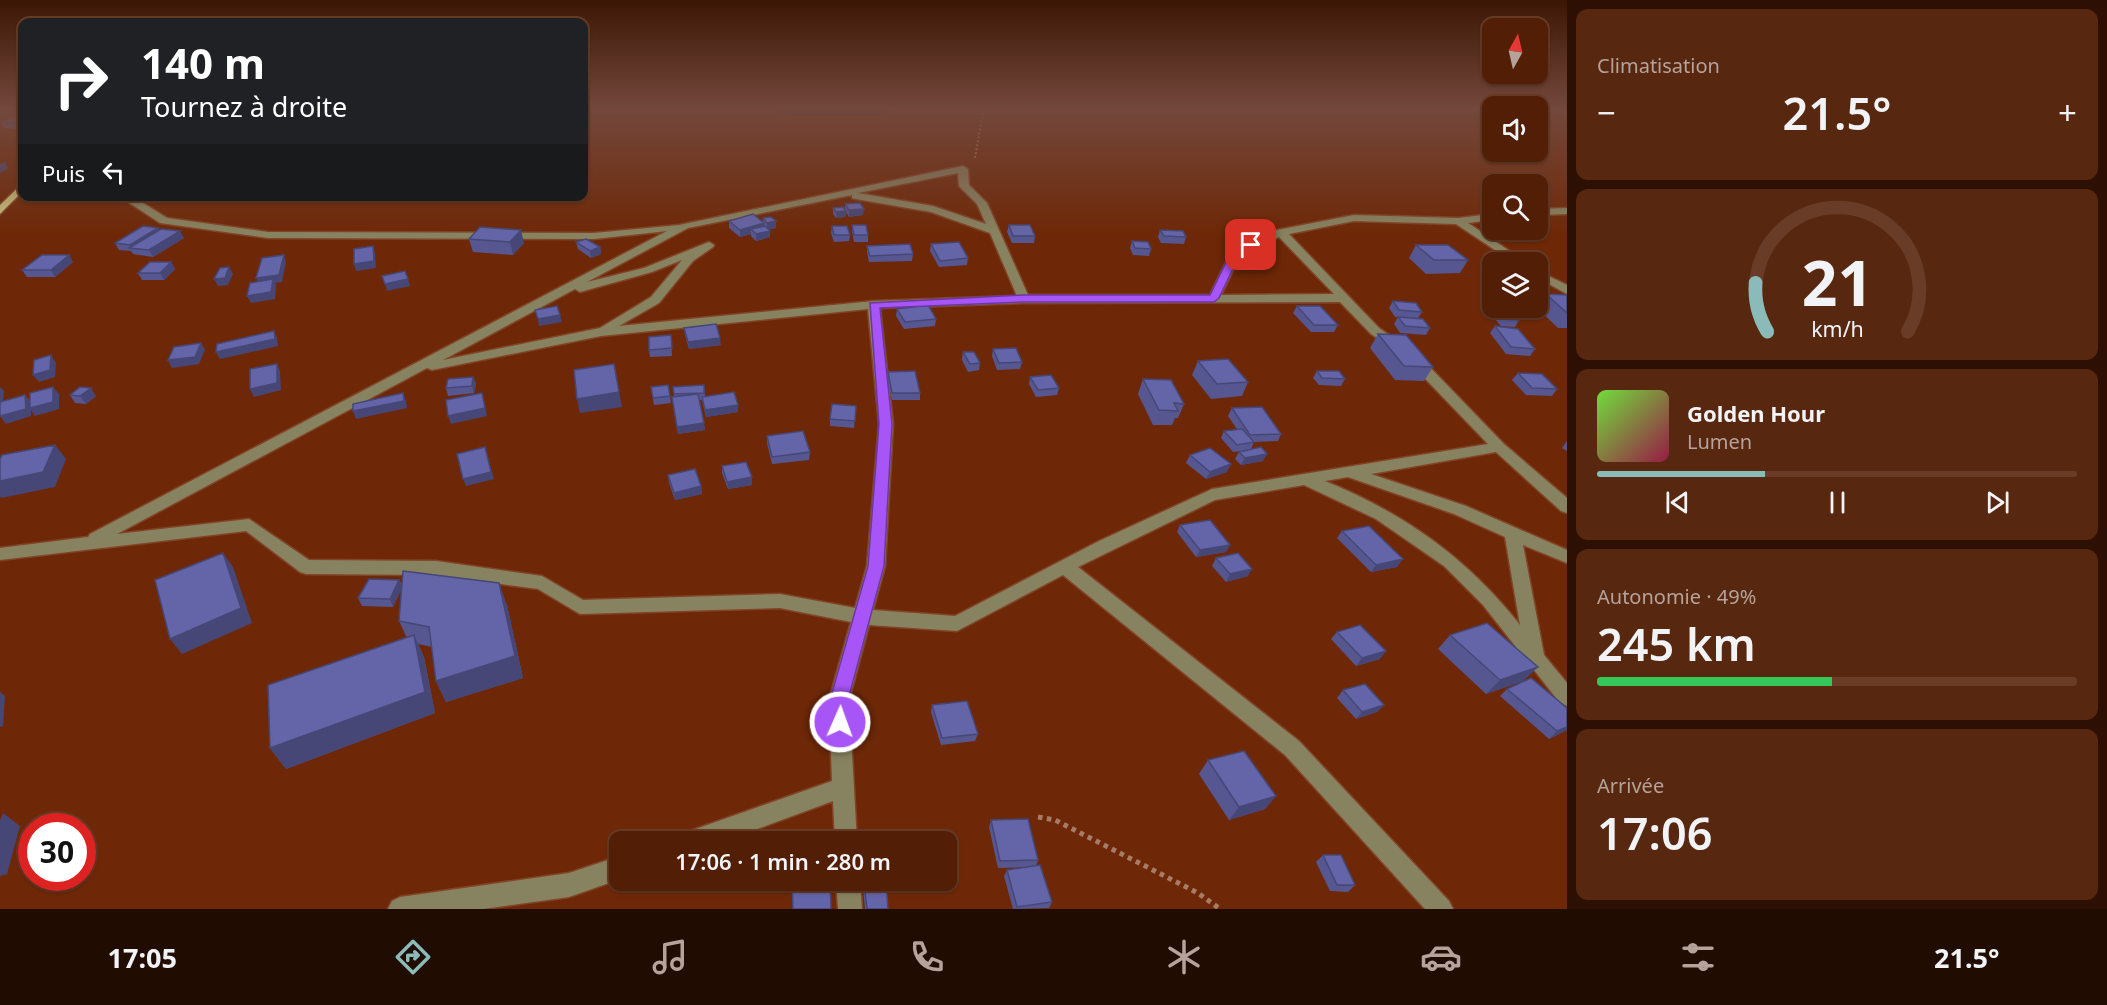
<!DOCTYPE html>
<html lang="fr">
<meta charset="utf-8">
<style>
body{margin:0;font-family:"Noto Sans",sans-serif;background:#58270f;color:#f1f3f6;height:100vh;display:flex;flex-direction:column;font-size:22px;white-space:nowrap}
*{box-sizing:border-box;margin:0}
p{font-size:20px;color:#b5a29a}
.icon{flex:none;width:33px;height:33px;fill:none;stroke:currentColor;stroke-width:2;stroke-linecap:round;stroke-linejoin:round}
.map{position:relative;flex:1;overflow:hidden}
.details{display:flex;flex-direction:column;gap:9px;padding:9px;background:#2d1003;width:540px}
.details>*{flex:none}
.top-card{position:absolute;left:18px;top:18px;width:570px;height:183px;border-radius:12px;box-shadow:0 2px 4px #0004,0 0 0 2px #683c27;background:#202124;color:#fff;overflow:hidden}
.needle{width:39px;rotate:8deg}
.fabs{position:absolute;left:1482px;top:18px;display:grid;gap:12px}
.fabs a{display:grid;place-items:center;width:66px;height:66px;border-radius:12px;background:#521e05;box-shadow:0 2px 4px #0004,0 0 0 2px #683c27;font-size:30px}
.speed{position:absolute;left:18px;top:813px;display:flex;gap:12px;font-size:30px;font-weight:700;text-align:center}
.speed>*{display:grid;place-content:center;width:78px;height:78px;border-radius:50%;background:#521e05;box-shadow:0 2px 4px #0004,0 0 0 2px #683c27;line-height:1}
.speed .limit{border:9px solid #d22;background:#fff;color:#111}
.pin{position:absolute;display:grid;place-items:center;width:51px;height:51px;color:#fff;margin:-26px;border-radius:12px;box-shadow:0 3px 9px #0006}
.me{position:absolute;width:66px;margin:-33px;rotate:2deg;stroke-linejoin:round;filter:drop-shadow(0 0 4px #0008)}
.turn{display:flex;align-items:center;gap:21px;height:126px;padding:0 24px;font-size:27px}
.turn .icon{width:78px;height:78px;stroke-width:2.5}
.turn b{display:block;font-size:42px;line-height:51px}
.then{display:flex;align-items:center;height:57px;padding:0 24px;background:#0003;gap:12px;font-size:22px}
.big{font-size:45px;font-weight:600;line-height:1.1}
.details .tile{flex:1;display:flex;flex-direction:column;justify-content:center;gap:9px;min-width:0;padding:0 21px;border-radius:12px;background:#58270f}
.details .dial{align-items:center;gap:0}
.dial svg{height:156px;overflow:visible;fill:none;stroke:#683c27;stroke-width:7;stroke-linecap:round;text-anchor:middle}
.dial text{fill:#f1f3f6;stroke:none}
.song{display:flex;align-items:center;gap:18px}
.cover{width:72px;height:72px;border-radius:9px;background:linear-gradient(135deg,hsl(100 70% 55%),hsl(340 70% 35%))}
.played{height:6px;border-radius:3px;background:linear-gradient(90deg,#8bbbb9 35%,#683c27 35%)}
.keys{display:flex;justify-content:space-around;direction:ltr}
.heat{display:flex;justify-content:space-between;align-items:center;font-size:33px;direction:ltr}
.charge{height:9px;border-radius:4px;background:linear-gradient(90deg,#34c759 49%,#683c27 0)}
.trip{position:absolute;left:609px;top:831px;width:348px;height:60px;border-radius:12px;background:#521e05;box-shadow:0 2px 4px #0004,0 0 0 2px #683c27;font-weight:600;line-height:60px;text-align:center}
.dock{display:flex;height:96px;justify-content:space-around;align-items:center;background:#210c02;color:#b5a29a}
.dock .icon{width:42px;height:42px}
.dock .selected{color:#8bbbb9}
.dock b{font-size:27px;color:#f1f3f6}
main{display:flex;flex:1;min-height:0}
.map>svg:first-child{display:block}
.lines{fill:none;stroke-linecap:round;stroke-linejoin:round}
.river{fill:#072933;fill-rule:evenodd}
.minor-casing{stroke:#824427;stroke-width:3}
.major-casing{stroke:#824427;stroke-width:3}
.path-far1{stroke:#a87b67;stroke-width:2;stroke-dasharray:2 2;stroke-linecap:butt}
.path{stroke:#a87b67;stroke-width:5;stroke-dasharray:4.5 4.5;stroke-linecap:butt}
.minor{fill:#878361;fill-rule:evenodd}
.major{fill:#ccc37d;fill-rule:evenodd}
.wall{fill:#565790}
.shaded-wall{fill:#464776}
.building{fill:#6465a8;stroke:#464776;stroke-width:1.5}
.route{fill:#a855f7;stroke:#6d37a1;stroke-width:1.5}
</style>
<main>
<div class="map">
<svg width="1567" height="909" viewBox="0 0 1567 909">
<rect width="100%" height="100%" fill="#6e2807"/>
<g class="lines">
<!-- river -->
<path class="river" d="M772 107H894L890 113 880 115H786L776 113Z"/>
<defs>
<path id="minor" d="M963 166 968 169 969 185 987 203 1028 295H1210L1232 250 1277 230 1354 215 1458 218 1492 214V220L1468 223 1526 262H1513L1456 224 1354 221 1289 234 1379 328 1399 342 1400 345 1394 349 1371 334 1340 302 1024 303 880 308 893 424 885 566 873 610 955 616 1099 541 1212 489 1488 444 1411 364 1409 361 1416 357 1421 358 1504 444 1567 498V513L1561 511 1496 452 1371 474 1466 506 1567 550V563L1523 545 1544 655 1567 683V706L1560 703 1483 605 1444 566 1376 519 1304 485 1215 500 1078 567 1299 741 1449 901 1453 909H1425L1285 755 1063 575 957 631 869 625 849 700 857 842H835L833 801 722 842H679L682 834 690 831 832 781 829 700 851 622 780 608 580 614 538 589 436 575 306 574 300 572 246 531 0 560V548L88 537 90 534 667 231 594 239 268 238 160 223 119 196H132L167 218 268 232 594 233 679 225ZM958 173 959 186 977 204 986 224 933 206 858 193ZM852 195V198L856 199 931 212 990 233 1017 296 874 301 619 326 659 303 693 261 713 247 714 245 709 242 644 268 587 282 688 228ZM1279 237 1334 294 1221 295 1241 254ZM682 260 651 297 600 328 443 360 575 289 580 292 652 272ZM868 309 879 424 867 566 855 608 780 594 583 600 542 576 436 561 309 560 249 519 117 534 427 368 432 370 601 336ZM1348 477 1454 514 1505 537 1520 625C1466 557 1405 514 1325 481Z
M1567 208V214L1538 215V209Z
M1538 271 1567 285V294L1538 278Z
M620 856V879L569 897 483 909H388L392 901 400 897 569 873Z
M836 880H860L862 909H838Z"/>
<path id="major" d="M22 184V192L0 214V205Z"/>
</defs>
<!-- minor casing -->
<use href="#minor" class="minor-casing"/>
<!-- major casing -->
<use href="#major" class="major-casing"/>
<!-- path-far1 -->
<path class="path-far1" d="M975 158 984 107"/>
<!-- path -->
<path class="path" d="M1038 817 1055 820 1198 893 1220 909"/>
<!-- minor -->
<use href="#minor" class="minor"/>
<!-- major -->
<use href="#major" class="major"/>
</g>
<!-- wall -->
<path class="wall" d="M22 118V127L19 129 4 128 1 122Z
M845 204 863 215 849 217 846 212 845 217 836 218 833 214V208L845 210Z
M763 218 776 221V228L769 229 770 231V237L756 241 751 236V234L740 237 729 228V221L763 222Z
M852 225 868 235V242H854L852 231Z
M1009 225 1035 236 1034 243H1012L1007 232Z
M832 226 850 235 849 241 834 242 831 233Z
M158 228 159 230 184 238 153 257 133 254 131 251 119 250 115 243Z
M1160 230 1186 237 1184 244 1161 243 1158 237Z
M469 239 524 243 513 255 473 252Z
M1132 241 1151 249 1149 256 1133 255 1130 248Z
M576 242 600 247 601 254 591 258 578 249Z
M931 244 968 258 967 265 939 267 930 251Z
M1416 245 1468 260 1460 273 1426 274 1409 258Z
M867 246 913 254 912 261 869 262 867 252Z
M73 262 55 277H27L22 270Z
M171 262 175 269 164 280H142L138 273Z
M1546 294 1567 295V328H1558L1537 308Z
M1393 301 1422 312 1418 318 1430 328 1426 335 1400 333 1394 324 1398 317H1395L1389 308Z
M1297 306 1338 325 1334 332H1311L1293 313Z
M897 309 936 319 935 326 904 329 896 316Z
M1498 311 1519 320 1515 327 1501 326 1494 318Z
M1495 326 1535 349 1530 356 1506 354 1490 333Z
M684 328 721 345 689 349 685 335Z
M1378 334 1433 367 1424 381 1395 380 1370 348Z
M671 335 672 356 650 357 649 350Z
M993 349 1022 362 1020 369 997 370 992 356Z
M963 352 980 363 979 370 968 372 962 360Z
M1198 361 1248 382 1242 396 1211 399 1192 375Z
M1317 371 1345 379 1341 386 1319 385 1313 378Z
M888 372 920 393V400H892L887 379Z
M1518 373 1557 389 1552 396 1526 395 1512 380Z
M473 377 476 384 474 393 448 396 446 388Z
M1030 377 1059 388 1057 395 1036 397 1029 384Z
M1143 379 1184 404 1178 418H1175L1172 425H1153L1138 394Z
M668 385 671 403 654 405 651 387Z
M704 385 705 396 738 405V412L706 417 702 400H699L705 430 678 434 673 405 674 397 673 387Z
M70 395 96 396 86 404 75 403Z
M856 406 854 428 830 426V419Z
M1232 408 1281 434 1278 441 1254 442 1251 449 1263 461 1241 465 1235 459 1239 452 1241 451 1233 452 1221 438 1224 431 1237 429 1228 416Z
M767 436 810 452 809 460 772 464 767 443Z
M1567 441V451L1562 448Z
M1190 455 1227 472 1206 479 1186 463Z
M722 466 752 477V485L728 489 722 473Z
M668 475 701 486 702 494 675 500 669 483Z
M1180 525 1226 552 1196 557 1177 532Z
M1342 531 1397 567 1371 572 1337 538Z
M1216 558 1248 576 1226 582 1212 566Z
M399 580 402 585 507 605 523 678 446 702 436 681 432 647 418 644 424 657 435 713 286 769 270 748 407 638 399 621 401 590 393 607 362 606 358 598Z
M1337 632 1380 659 1356 666 1331 639Z
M1450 635 1538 667 1523 681 1486 694 1438 649Z
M1507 689 1567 708V730L1549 739 1500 696Z
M1343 690 1384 705 1377 712 1356 719 1337 698Z
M932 705 978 734 975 741 941 745 931 712Z
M1208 760 1276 796 1265 809 1229 820 1199 774Z
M991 820 1038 860 1036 866 1052 902 1049 908 1013 909 1004 876 1007 870 1030 867 998 868 989 827Z
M1323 855 1355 885 1348 892 1330 891 1316 862Z
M864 882 888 909H865L863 888Z"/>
<!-- shaded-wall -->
<path class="shaded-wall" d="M6 107H11L12 109 8 114 0 115V109Z
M22 120V127L19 129 15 123Z
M5 162 8 168 0 173V164Z
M864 209 863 215 849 217V210Z
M846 211 845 217 836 218V212Z
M776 221V228L767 230V223Z
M764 223 765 230 751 229V234L740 237V230Z
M158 228 161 235 132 248 130 245Z
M521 230 524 243 513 255 510 242Z
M180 231 184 238 153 257 149 250Z
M770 231V237L756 241V234Z
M373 246 375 253 376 268 356 271 354 264Z
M600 247 601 254 591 258 590 251Z
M69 255 73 262 55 277 51 270Z
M284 255 286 262 282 282 275 283 276 285 275 299 251 303 247 296 260 285 256 278Z
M171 262 175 269 164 280 160 273Z
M229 267 233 274 228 285 218 286 214 279Z
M408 279 410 286 387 291 385 284Z
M560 315 562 322 539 326 538 319Z
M274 331 277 338 278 346 220 359 216 352Z
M720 338 721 345 689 349 688 342Z
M201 343 205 350 199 364 172 368 168 360Z
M51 355 56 363 55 377 39 382 33 375Z
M277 364 280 371 281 390 254 397 250 389Z
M473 377 476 384 474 393 472 386Z
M0 387 4 391 3 401H0Z
M53 387 59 394V409L35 416 31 410V416L6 424 0 416 25 395 31 402Z
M91 388 96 396 86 404 80 396Z
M619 392 622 407 580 413 577 399Z
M403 393 406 401 407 408 356 419 353 411Z
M482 393 487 416 451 424 448 416Z
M738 405V412L706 417 705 410Z
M704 423 705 430 678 434 677 427Z
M55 445 66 459 55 487 1 498 0 496V481Z
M485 447 494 479 466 486 463 479Z
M1267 454 1263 461 1241 465 1245 458Z
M1231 464 1227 472 1206 479 1210 472Z
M752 477V485L728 489 727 482Z
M701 486 702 494 675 500 674 493Z
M1230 545 1226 552 1196 557 1200 550Z
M223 553 233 567 252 623 182 654 170 639Z
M1403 559 1397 567 1371 572 1376 565Z
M1252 569 1248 576 1226 582 1230 574Z
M399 580 402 587 393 607 390 599Z
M499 583 507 605 523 678 446 702 436 681Z
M414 635 424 657 435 713 286 769 270 748Z
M1386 651 1380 659 1356 666 1362 658Z
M1538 667 1523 681 1486 694 1500 680Z
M0 692 5 696 3 726 0 727Z
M1384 705 1377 712 1356 719 1362 712Z
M1567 727V730L1549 739 1557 731Z
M1276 796 1265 809 1229 820 1239 807Z
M3 813 20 826 7 874 0 876V821Z"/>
<!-- building -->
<path class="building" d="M11 117 22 118V120L15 123 1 122Z
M860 203 864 209 849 210 845 204Z
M843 207 846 211 836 212 833 208Z
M753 214 764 223 740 230 729 221Z
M771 217 776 221 767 223 763 218Z
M852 225H866L868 235H854Z
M1009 225H1030L1035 236H1013Z
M143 226 158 228 130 245 115 243Z
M765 226 770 231 756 234 751 229Z
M832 226H847L850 235H834Z
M480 227 521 230 510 242 469 239Z
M161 229 180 231 149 250 129 248Z
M1160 230 1183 231 1186 237 1164 236Z
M586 239 600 247 590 251 576 242Z
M1132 241 1148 242 1151 249 1135 248Z
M959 242 968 258 940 261 931 244Z
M910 244 913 254 870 256 867 246Z
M1416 245H1448L1468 260H1434Z
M373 246 374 261 354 264V249Z
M42 255H69L51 270H22Z
M284 255 279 275 256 278 262 258Z
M150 262H171L160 273H138Z
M229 267 225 278 214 279 220 268Z
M405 271 408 279 385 284 382 276Z
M273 279 271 292 247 296 250 283Z
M1546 294 1567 295V313Z
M1393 301 1416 303 1422 312 1399 310Z
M928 305 936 319 905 322 897 309Z
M557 306 560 315 538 319 535 310Z
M1297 306H1320L1338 325H1314Z
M1498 311 1512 312 1519 320 1506 319Z
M1398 317 1423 319 1430 328 1405 326Z
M716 324 720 338 688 342 684 328Z
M1495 326 1518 329 1535 349 1511 347Z
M274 331 275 339 216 352 217 344Z
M1378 334 1406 335 1433 367 1404 366Z
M671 335 672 348 649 350V337Z
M201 343 195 357 168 360 174 347Z
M1016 348 1022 362 999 363 993 349Z
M963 352H974L980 363 970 364Z
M51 355 50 370 33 375 34 360Z
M1228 359 1248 382 1217 384 1198 361Z
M277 364V383L250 389V369Z
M614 364 619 392 577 399 574 370Z
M915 371 920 393H892L888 372Z
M1317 371H1339L1345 379 1322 378Z
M1518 373 1542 374 1557 389 1532 388Z
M1051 375 1059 388 1038 390 1030 377Z
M473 377 472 386 446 388 448 379Z
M1143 379 1171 380 1184 404 1174 403 1178 411 1159 410Z
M668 385 670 396 653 398 651 387Z
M704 385V393L674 394 673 387Z
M53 387V402L30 408V393Z
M80 387 91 388 80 396 70 395Z
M734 392 738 405 705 410 702 397Z
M403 393 404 401 353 411V404Z
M482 393 485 408 448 416 446 400Z
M698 394 704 423 677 427 672 397Z
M25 395 26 409 0 416V402Z
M832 404 856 406 855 421 830 419Z
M1262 407 1281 434 1250 435 1232 408Z
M1242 429 1254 442 1237 445 1224 431Z
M803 431 810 452 772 457 767 436Z
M55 445 43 472 0 481V459L2 455Z
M485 447 491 472 463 479 457 454Z
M1261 447 1267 454 1245 458 1239 452Z
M1210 448 1231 464 1210 472 1190 455Z
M746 462 752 477 727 482 722 466Z
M695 469 701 486 674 493 668 475Z
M1210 520 1230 545 1200 550 1180 525Z
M1369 526 1403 559 1376 565 1342 531Z
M223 553 241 608 170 639 155 580Z
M1238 553 1252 569 1230 574 1216 558Z
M403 571 499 583 515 656 436 681 429 627 399 621Z
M369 579 399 580 390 599 358 598Z
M1487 623 1538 667 1500 680 1450 635Z
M1360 625 1386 651 1362 658 1337 632Z
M414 635 425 692 270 748 268 685Z
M1531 678 1567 708V727L1557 731 1507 689Z
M1365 684 1384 705 1362 712 1343 690Z
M967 701 978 734 942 738 932 705Z
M1244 751 1276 796 1239 807 1208 760Z
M1028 819 1038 860 1000 861 991 820Z
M771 838H828V842H771Z
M1323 855H1341L1355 885H1337Z
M1040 865 1052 902 1017 907 1007 870Z
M792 880H830L831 909H793Z
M864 882H886L888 909H867Z"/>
<!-- sky -->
<linearGradient id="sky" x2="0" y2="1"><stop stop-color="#3c1604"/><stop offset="0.46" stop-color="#73483c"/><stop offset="1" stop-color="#73483c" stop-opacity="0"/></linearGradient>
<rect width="1567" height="235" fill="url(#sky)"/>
<!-- route -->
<path class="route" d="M1247 243 1256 245 1240 254 1219 298 1214 302H1024L880 308 892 424 884 566 848 700 850 722 847 728 840 730 834 728 830 700 868 566 879 424 870 303 1024 295H1210L1232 250Z"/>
</svg>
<div class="fabs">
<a><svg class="needle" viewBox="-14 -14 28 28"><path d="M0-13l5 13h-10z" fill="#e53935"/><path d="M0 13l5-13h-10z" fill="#b5a29a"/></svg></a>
<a><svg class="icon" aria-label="sound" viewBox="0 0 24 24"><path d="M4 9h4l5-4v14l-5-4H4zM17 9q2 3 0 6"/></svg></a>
<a><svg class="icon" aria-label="search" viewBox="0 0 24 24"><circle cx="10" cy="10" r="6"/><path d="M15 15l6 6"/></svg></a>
<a><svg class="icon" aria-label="layers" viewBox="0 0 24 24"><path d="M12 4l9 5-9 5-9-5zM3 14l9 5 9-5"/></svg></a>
</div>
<div class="speed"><div class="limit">30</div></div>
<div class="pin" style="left:1251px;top:245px;background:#d93025"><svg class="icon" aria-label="arrive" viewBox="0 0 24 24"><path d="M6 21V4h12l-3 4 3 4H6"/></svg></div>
<svg class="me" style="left:840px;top:722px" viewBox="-20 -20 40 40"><circle r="17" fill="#a855f7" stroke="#fff" stroke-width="3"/><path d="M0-11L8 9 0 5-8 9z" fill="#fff"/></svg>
<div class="trip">17:06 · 1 min · 280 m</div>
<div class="top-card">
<div class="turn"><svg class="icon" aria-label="right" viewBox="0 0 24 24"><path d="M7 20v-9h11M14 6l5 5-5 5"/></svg><div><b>140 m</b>Tournez à droite</div></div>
<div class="then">Puis<svg class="icon" aria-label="left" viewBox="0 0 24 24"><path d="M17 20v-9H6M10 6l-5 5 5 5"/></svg></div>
</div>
</div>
<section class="details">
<div class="tile"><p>Climatisation</p>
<div class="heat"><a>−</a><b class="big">21.5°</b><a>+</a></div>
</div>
<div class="tile dial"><svg viewBox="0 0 100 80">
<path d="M14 69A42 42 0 1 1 86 69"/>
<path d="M14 69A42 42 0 0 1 8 44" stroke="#8bbbb9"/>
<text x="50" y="56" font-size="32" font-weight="700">21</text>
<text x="50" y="72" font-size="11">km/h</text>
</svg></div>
<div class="tile">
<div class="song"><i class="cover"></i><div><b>Golden Hour</b><p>Lumen</p></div></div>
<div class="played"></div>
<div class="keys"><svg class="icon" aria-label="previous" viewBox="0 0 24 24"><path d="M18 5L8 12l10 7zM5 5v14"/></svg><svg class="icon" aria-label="pause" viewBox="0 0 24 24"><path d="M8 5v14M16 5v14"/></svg><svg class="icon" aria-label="next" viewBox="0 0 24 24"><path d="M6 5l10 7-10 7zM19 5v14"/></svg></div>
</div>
<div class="tile"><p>Autonomie · 49%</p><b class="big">245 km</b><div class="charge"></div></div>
<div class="tile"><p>Arrivée</p><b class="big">17:06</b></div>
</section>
</main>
<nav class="dock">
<b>17:05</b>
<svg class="icon selected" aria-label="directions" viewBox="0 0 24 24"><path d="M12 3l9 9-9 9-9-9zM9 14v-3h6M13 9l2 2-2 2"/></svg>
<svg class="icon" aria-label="music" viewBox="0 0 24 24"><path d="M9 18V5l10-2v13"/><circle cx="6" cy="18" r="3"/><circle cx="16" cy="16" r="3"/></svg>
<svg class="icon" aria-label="phone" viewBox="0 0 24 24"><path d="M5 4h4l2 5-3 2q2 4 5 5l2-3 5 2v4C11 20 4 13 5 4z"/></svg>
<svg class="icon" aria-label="climate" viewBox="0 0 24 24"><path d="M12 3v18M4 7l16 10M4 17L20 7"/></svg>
<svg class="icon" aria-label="car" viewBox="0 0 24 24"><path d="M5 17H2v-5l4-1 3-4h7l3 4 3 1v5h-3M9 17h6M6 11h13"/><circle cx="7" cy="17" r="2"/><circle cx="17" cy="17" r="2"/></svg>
<svg class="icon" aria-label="filters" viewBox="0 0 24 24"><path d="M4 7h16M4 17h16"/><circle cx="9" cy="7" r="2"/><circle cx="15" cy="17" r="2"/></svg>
<b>21.5°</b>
</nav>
